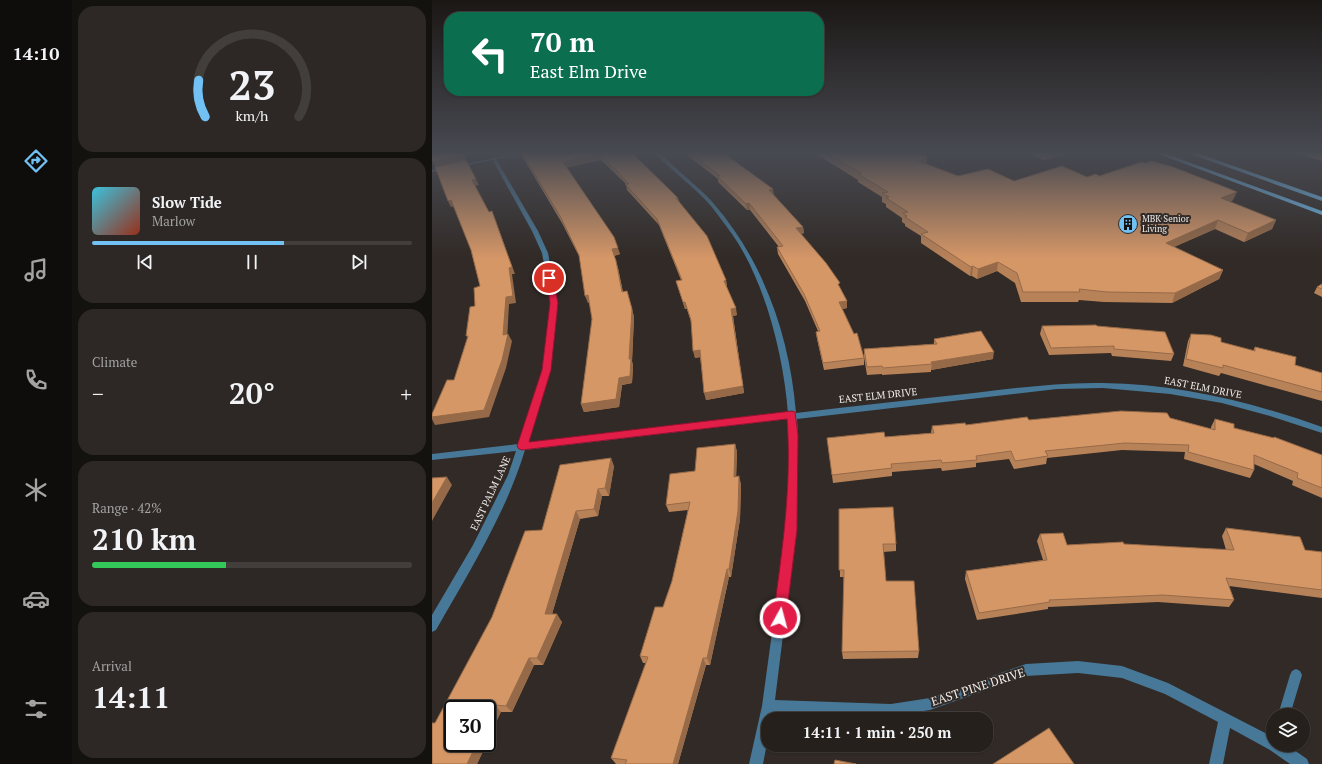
<!DOCTYPE html>
<meta charset="utf-8">
<style>
body{margin:0;font-family:"PT Serif",serif;background:#2d2825;color:#f1f3f6;height:100vh;display:flex;flex-direction:column;font-size:15px;white-space:nowrap}
*{box-sizing:border-box;margin:0}
p{font-size:13px;color:#a3a3a3}
.icon{flex:none;width:22px;height:22px;fill:none;stroke:currentColor;stroke-width:2;stroke-linecap:round;stroke-linejoin:round}
.map{position:relative;flex:1;overflow:hidden}
.sheet{display:flex;flex-direction:column;gap:6px;padding:6px;background:#14120f;width:360px}
.sheet>*{flex:none}
.hud{position:absolute;left:12px;top:12px;width:380px;height:84px;border-radius:16px;box-shadow:0 1px 3px #0004,0 0 0 1px #423e3b;background:#0b6e4f;color:#fff;overflow:hidden}
.tools{position:absolute;left:834px;top:708px;display:grid;gap:8px}
.tools a{display:grid;place-items:center;width:44px;height:44px;border-radius:50%;background:#25201c;box-shadow:0 1px 3px #0004,0 0 0 1px #423e3b;font-size:20px}
.speed{position:absolute;left:12px;top:700px;display:flex;gap:8px;font-size:20px;font-weight:700;text-align:center}
.speed>*{display:grid;place-content:center;width:52px;height:52px;border-radius:50%;background:#25201c;box-shadow:0 1px 3px #0004,0 0 0 1px #423e3b;line-height:1}
.speed .limit{border:2px solid #111;border-radius:6px;background:#fff;color:#111}
.pin{position:absolute;display:grid;place-items:center;width:34px;height:34px;color:#fff;margin:-17px;border:2px solid #fff;border-radius:50%;box-shadow:0 1px 4px #0007}
.me{position:absolute;width:44px;margin:-22px;rotate:7deg;stroke-linejoin:round;filter:drop-shadow(0 0 3px #0008)}
.turn{display:flex;align-items:center;gap:14px;height:84px;padding:0 20px;font-size:18px}
.turn .icon{width:52px;height:52px;stroke-width:2.5}
.turn b{display:block;font-size:28px;line-height:34px}
.big{font-size:30px;font-weight:700;line-height:1.1}
.sheet .card{flex:1;display:flex;flex-direction:column;justify-content:center;gap:6px;min-width:0;padding:0 14px;border-radius:16px;background:#2d2825}
.sheet .dial{align-items:center;gap:0}
.dial svg{height:104px;overflow:visible;fill:none;stroke:#423e3b;stroke-width:7;stroke-linecap:round;text-anchor:middle}
.dial text{fill:#f1f3f6;stroke:none}
.song{display:flex;align-items:center;gap:12px}
.cover{width:48px;height:48px;border-radius:6px;background:linear-gradient(135deg,hsl(190 70% 55%),hsl(10 70% 35%))}
.played{height:4px;border-radius:2px;background:linear-gradient(90deg,#71c1f5 60%,#423e3b 60%)}
.keys{display:flex;justify-content:space-around;direction:ltr}
.heat{display:flex;justify-content:space-between;align-items:center;font-size:22px;direction:ltr}
.charge{height:6px;border-radius:3px;background:linear-gradient(90deg,#34c759 42%,#423e3b 0)}
.trip{position:absolute;left:329px;top:712px;width:232px;height:40px;border-radius:16px;background:#25201c;box-shadow:0 1px 3px #0004,0 0 0 1px #423e3b;font-weight:700;line-height:40px;text-align:center}
main{display:flex;flex:1;min-height:0}
.tabs{display:flex;flex-direction:column;width:72px;justify-content:space-around;align-items:center;background:#0f0d0b;color:#a3a3a3}
.tabs .icon{width:28px;height:28px}
.tabs .on{color:#71c1f5}
.tabs b{font-size:18px;color:#f1f3f6}
.map>svg:first-child{display:block}
.lines{fill:none;stroke-linecap:round;stroke-linejoin:round}
.minor{fill:#477897;fill-rule:evenodd}
.tertiary{fill:#477897;fill-rule:evenodd}
.primary{fill:#70c1f5;fill-rule:evenodd}
.wall{fill:#b88259}
.shaded-wall{fill:#966a48}
.building{fill:#d69767;stroke:#966a48}
.route{fill:#e11d48;stroke:#92132f}
.labels{text-anchor:middle;stroke-width:4;stroke-linejoin:round;paint-order:stroke}
.far-poi-label{font-size:9px;fill:#f1edea;stroke:#312a26;text-anchor:start}
.street-label{font-size:10px;fill:#f1edea;stroke:#312a26}
.near-street-label{font-size:12px;fill:#f1edea;stroke:#312a26}
</style>
<main>
<nav class="tabs">
<b>14:10</b>
<svg class="icon on" aria-label="directions" viewBox="0 0 24 24"><path d="M12 3l9 9-9 9-9-9zM9 14v-3h6M13 9l2 2-2 2"/></svg>
<svg class="icon" aria-label="music" viewBox="0 0 24 24"><path d="M9 18V5l10-2v13"/><circle cx="6" cy="18" r="3"/><circle cx="16" cy="16" r="3"/></svg>
<svg class="icon" aria-label="phone" viewBox="0 0 24 24"><path d="M5 4h4l2 5-3 2q2 4 5 5l2-3 5 2v4C11 20 4 13 5 4z"/></svg>
<svg class="icon" aria-label="climate" viewBox="0 0 24 24"><path d="M12 3v18M4 7l16 10M4 17L20 7"/></svg>
<svg class="icon" aria-label="car" viewBox="0 0 24 24"><path d="M5 17H2v-5l4-1 3-4h7l3 4 3 1v5h-3M9 17h6M6 11h13"/><circle cx="7" cy="17" r="2"/><circle cx="17" cy="17" r="2"/></svg>
<svg class="icon" aria-label="filters" viewBox="0 0 24 24"><path d="M4 7h16M4 17h16"/><circle cx="9" cy="7" r="2"/><circle cx="15" cy="17" r="2"/></svg>
</nav>
<section class="sheet">
<div class="card dial"><svg viewBox="0 0 100 80">
<path d="M14 69A42 42 0 1 1 86 69"/>
<path d="M14 69A42 42 0 0 1 9 41" stroke="#71c1f5"/>
<text x="50" y="56" font-size="32" font-weight="700">23</text>
<text x="50" y="72" font-size="11">km/h</text>
</svg></div>
<div class="card">
<div class="song"><i class="cover"></i><div><b>Slow Tide</b><p>Marlow</p></div></div>
<div class="played"></div>
<div class="keys"><svg class="icon" aria-label="previous" viewBox="0 0 24 24"><path d="M18 5L8 12l10 7zM5 5v14"/></svg><svg class="icon" aria-label="pause" viewBox="0 0 24 24"><path d="M8 5v14M16 5v14"/></svg><svg class="icon" aria-label="next" viewBox="0 0 24 24"><path d="M6 5l10 7-10 7zM19 5v14"/></svg></div>
</div>
<div class="card"><p>Climate</p>
<div class="heat"><a>−</a><b class="big">20°</b><a>+</a></div>
</div>
<div class="card"><p>Range · 42%</p><b class="big">210 km</b><div class="charge"></div></div>
<div class="card"><p>Arrival</p><b class="big">14:11</b></div>
</section>
<div class="map">
<svg width="890" height="764" viewBox="0 0 890 764">
<rect width="100%" height="100%" fill="#312a26"/>
<g class="lines">
<!-- minor -->
<path class="minor" d="M222 152H227C239 164 252 175 265 187 271 192 277 198 282 204 332 262 358 337 364 413 424 406 483 399 542 393 585 388 628 382 671 383 746 384 820 402 890 427V433L838 416 790 403 738 394 671 388 625 389 365 419 366 435 364 530 343 700 459 704 498 698 594 664 646 661 690 666 736 683 841 737V745H855L875 759 877 764H858L838 750 798 728 791 764H777L786 722 733 694 690 678 646 673 594 676 498 710 459 716 341 713 340 719H336V738L331 764H317L330 706 354 530 358 435 356 419 93 450C74 513 37 572 4 630L0 632V615L41 545 76 475 84 451 0 460V454L86 444 110 370 119 303 110 253 100 231 60 159V158L64 159 106 231 116 253 125 303 118 370 96 443 356 414C352 359 335 290 306 243 298 230 288 218 279 206 263 187 239 171 222 152Z
M864 669 868 671 870 675 858 715H846L858 675 860 671Z"/>
<!-- tertiary -->
<path class="tertiary" d="M91 152H100L26 167 24 166Z
M15 167H17V169L0 172V170Z"/>
<!-- primary -->
<path class="primary" d="M721 152H729L890 211V215Z
M753 152H762L890 197V201Z"/>
</g>
<!-- wall -->
<path class="wall" d="M89 152H199L246 198 247 201 294 280 295 287 305 315 301 316 312 393 274 400 268 357 263 358 259 322 255 309H253L244 281 249 280 227 225 195 190 194 184 169 160 135 167 188 254 182 256 186 268 191 292 195 291 202 317 200 361 201 366 200 383 190 385 187 407 152 412 149 404 160 319 158 303H156L148 258 130 223 90 156Z
M251 152H290L342 195 371 227 372 233 369 234 408 288 415 301V308L410 309 432 358V365L392 370 385 339 384 332 386 331 373 301 346 254 345 247H347L318 210H315L286 182V179Z
M381 152H478L495 164 526 176 582 181 667 176 801 200 798 202 844 220 840 229 812 242 783 229 742 247 791 270 787 279 740 303 672 302 647 300 646 302H589L583 283 565 271 545 279 540 276H538L489 243V236L473 226V224L470 222V218L454 207V204L450 202V197L426 182V180Z
M594 152H639L612 160Z
M860 152H890V161Z
M890 284V297L882 293 885 287Z
M610 326H665L742 354 739 361 680 356 679 353 617 355 608 334Z
M759 334 821 351 823 347 863 365 890 373V401L789 373 787 376 751 366 756 341Z
M502 339 561 359 499 370V372L450 375V374L435 375 432 357V349L502 344Z
M738 418 779 429V427L783 419 802 428 842 438V437L890 455V498L860 485 861 481 822 464V470L818 478 752 459 753 452 690 450 615 458 614 464 582 469 577 459 544 463V467L510 471 509 468 460 472V476L401 483 395 438 453 437 499 433 500 426 534 425 597 420Z
M303 444 305 452 304 476 309 484 308 519 299 577H297L278 665H274L246 764H184L179 758 214 663H211L208 656 231 607 240 581 256 510 237 512 234 505 263 471Z
M182 466 177 496H170L166 516 148 519 120 614 130 622 111 665H102L80 712H69L21 743H55L45 764H0L3 723 110 530Z
M407 509 464 544V551L451 552 454 581 487 651 486 658 411 659 410 652 412 577H408Z
M794 528 873 550 890 552V598L797 586 802 600 797 607 726 602 616 607V609L545 620 533 579 534 571 611 560 605 541 608 534 635 545 692 544 794 550 790 536Z"/>
<!-- shaded-wall -->
<path class="shaded-wall" d="M30 152H38L30 154Z
M630 152H639L612 160 613 157Z
M168 154 169 160 133 168 131 162Z
M32 156 34 162 4 168 1 162Z
M495 157V165L486 161Z
M44 179 47 185 42 186 40 180Z
M341 189 342 195 338 196 337 190Z
M805 192 801 200 786 207 789 198Z
M19 200 22 206 19 207 16 201Z
M317 203 318 210H315L314 204Z
M60 211 83 274H80L84 303 77 304 75 341 76 334 80 341 74 368 57 417 3 425 0 419V417L71 335Z
M786 220 783 229 730 252 734 243Z
M844 220 840 229 812 242 816 233Z
M371 227 372 233 365 235 364 228Z
M186 248 188 254 182 256 180 249Z
M184 261 186 268 192 299 190 292Z
M566 262 565 271 545 279 546 269Z
M541 266 540 276H538L539 267Z
M791 270 787 279 740 303 743 293Z
M294 280 295 287 293 288 292 281Z
M195 291 202 317 200 361 201 366 200 383 190 385 187 407 152 412 149 404 187 378 197 359Z
M156 295 159 302 156 303 153 296Z
M415 301V308L407 310V302Z
M251 302H253L255 309H253Z
M304 308 305 315 301 316 312 393 274 400 272 393 299 309Z
M268 350 269 357 263 358 261 351Z
M562 352 561 359 499 370 500 364 499 362Z
M303 444 305 452 304 484 302 477Z
M179 458 182 466 177 496 173 488Z
M307 476 309 484 308 519 299 577 297 569Z
M15 477 20 485 0 521V503Z
M166 489 170 496 166 516 162 509Z
M144 511 148 519 118 621 113 614Z
M295 569 297 577 278 665 275 658Z
M125 614 130 622 111 665 105 658Z
M97 658 102 665 80 712 74 706Z
M271 658 274 665 246 764H241Z
M63 705 69 712 55 742V721Z
M45 743H55L45 764H35Z"/>
<!-- building -->
<path class="building" d="M0 152H30L32 156 1 162 0 160Z
M89 152H199L246 198H244L275 236 294 280 292 281 304 308 299 309 311 386 272 393 268 350 261 351 259 320 253 302H251L244 281 250 280 225 219 193 184H197L168 154 131 162 182 237 186 248 180 249 184 261 190 292 195 291 200 309 197 359H199L198 376 187 378 184 399 149 404 160 319 156 295 153 296 147 255 128 216Z
M257 152H290L341 189 337 190 371 227 364 228 394 263 408 283 406 284 415 301 407 302 422 334 425 333 432 358 391 363 384 332 388 331 372 294 345 247 351 246 317 203 314 204 285 176H288Z
M393 152H478L495 157 486 161 526 176 556 169 582 181 630 166 655 177 664 174 667 176 710 162 713 163 720 161 741 167 798 189 805 192 789 198 844 220 816 233 786 220 734 243 791 270 743 293 675 292 647 289 648 292H591L585 273 566 262 546 269 541 266 539 267 489 234 496 232 473 217 475 216 471 213 476 212 454 198 457 197 450 193 456 192 426 174 429 173Z
M601 152H630L613 157Z
M34 160 44 179 40 180 57 212 60 211 80 267 77 268 81 296 74 297 71 335 76 334 70 360 52 410 0 417V414L15 380H22L36 336H34L38 307 43 306 42 288 48 286 39 250 19 200 16 201 3 167Z
M890 284V289L885 287Z
M664 325 665 326 733 332 742 354 682 349V346L619 348 610 326Z
M549 331 562 352 499 362 500 364 451 368 450 366 435 367 432 349 505 344 502 339Z
M759 334 779 335 789 338V342L823 351V347L864 357 863 365 890 373V392L791 365V368L754 359Z
M689 411 735 413 738 418 783 430V419L802 424V428L842 438V437L890 455V488L865 478 866 473 822 455V470L756 452 757 445 693 443 613 451 616 456 583 461 579 451 544 456 545 460 510 463 509 460 459 464 460 468 400 475 395 438 452 432 453 437 502 433 500 426 533 423 534 425 595 417 597 420Z
M303 444 302 477 307 476 306 511 297 569H295L275 658H271L241 764H193L195 760 179 758 216 657 208 656 223 607H231L240 581 258 502 234 505 238 474 263 471 265 448Z
M179 458 173 488 166 489 162 509 144 511 113 614H125L105 658H97L74 706 63 705 55 721V709H21V743H45L35 764H0V723H3L60 617 93 531 110 530 128 465Z
M15 477 0 503V478Z
M461 507 464 544H451L454 581H482L487 651 410 652 412 570H407V509Z
M794 528 868 537 873 550 890 552V590L794 578 802 600 731 595 617 600 618 602 547 613 534 571 615 560 608 534 631 533 635 545 691 542 692 544 802 550Z
M617 728 642 764H561Z
M403 760 424 764H402Z"/>
<!-- sky -->
<linearGradient id="sky" x2="0" y2="1"><stop stop-color="#1b1715"/><stop offset="0.59" stop-color="#484a52"/><stop offset="1" stop-color="#484a52" stop-opacity="0"/></linearGradient>
<rect width="890" height="259" fill="url(#sky)"/>
<!-- route -->
<path class="route" d="M115 276H117L121 278 126 303 119 370 97 442 360 411 363 412 366 435 365 530 354 618 352 623 348 624 343 623 341 618C350 552 360 485 355 419L90 450 87 449 85 446 110 370 118 303 114 278Z"/>
<!-- icons -->
<defs>
<symbol id="building-disc" viewBox="-11 -11 22 22"><circle r="9.5" fill="#71c1f5" stroke="#312a26"/><path d="M-4-6H4V6H1V3H-1V6H-4ZM-2.5-4.3h1.7v1.8h-1.7ZM.8-4.3h1.7v1.8H.8ZM-2.5-1h1.7V.8h-1.7ZM.8-1h1.7V.8H.8Z" fill="#111"/></symbol>
</defs>
<g fill-rule="evenodd">
<use href="#building-disc" x="685" y="213" width="22" height="22"/>
</g>
<g class="labels">
<!-- far-poi labels -->
<g class="far-poi-label">
<text x="710" y="222">MBK Senior<tspan x="710" dy="10">Living</tspan></text>
</g>
<!-- street labels -->
<g class="street-label">
<text transform="translate(771 387) rotate(11)" y="4">EAST ELM DRIVE</text>
<text transform="translate(446 395) rotate(-6)" y="4">EAST ELM DRIVE</text>
<text transform="translate(58 493) rotate(-65)" y="4">EAST PALM LANE</text>
</g>
<!-- near-street labels -->
<g class="near-street-label">
<text transform="translate(546 687) rotate(-18)" y="4">EAST PINE DRIVE</text>
</g>
</g>
</svg>
<div class="tools">
<a><svg class="icon" aria-label="layers" viewBox="0 0 24 24"><path d="M12 4l9 5-9 5-9-5zM3 14l9 5 9-5"/></svg></a>
</div>
<div class="speed"><div class="limit">30</div></div>
<div class="pin" style="left:117px;top:278px;background:#d93025"><svg class="icon" aria-label="arrive" viewBox="0 0 24 24"><path d="M6 21V4h12l-3 4 3 4H6"/></svg></div>
<svg class="me" style="left:348px;top:618px" viewBox="-20 -20 40 40"><circle r="17" fill="#e11d48" stroke="#fff" stroke-width="3"/><path d="M0-11L8 9 0 5-8 9z" fill="#fff"/></svg>
<div class="trip">14:11 · 1 min · 250 m</div>
<div class="hud">
<div class="turn"><svg class="icon" aria-label="left" viewBox="0 0 24 24"><path d="M17 20v-9H6M10 6l-5 5 5 5"/></svg><div><b>70 m</b>East Elm Drive</div></div>
</div>
</div>
</main>
